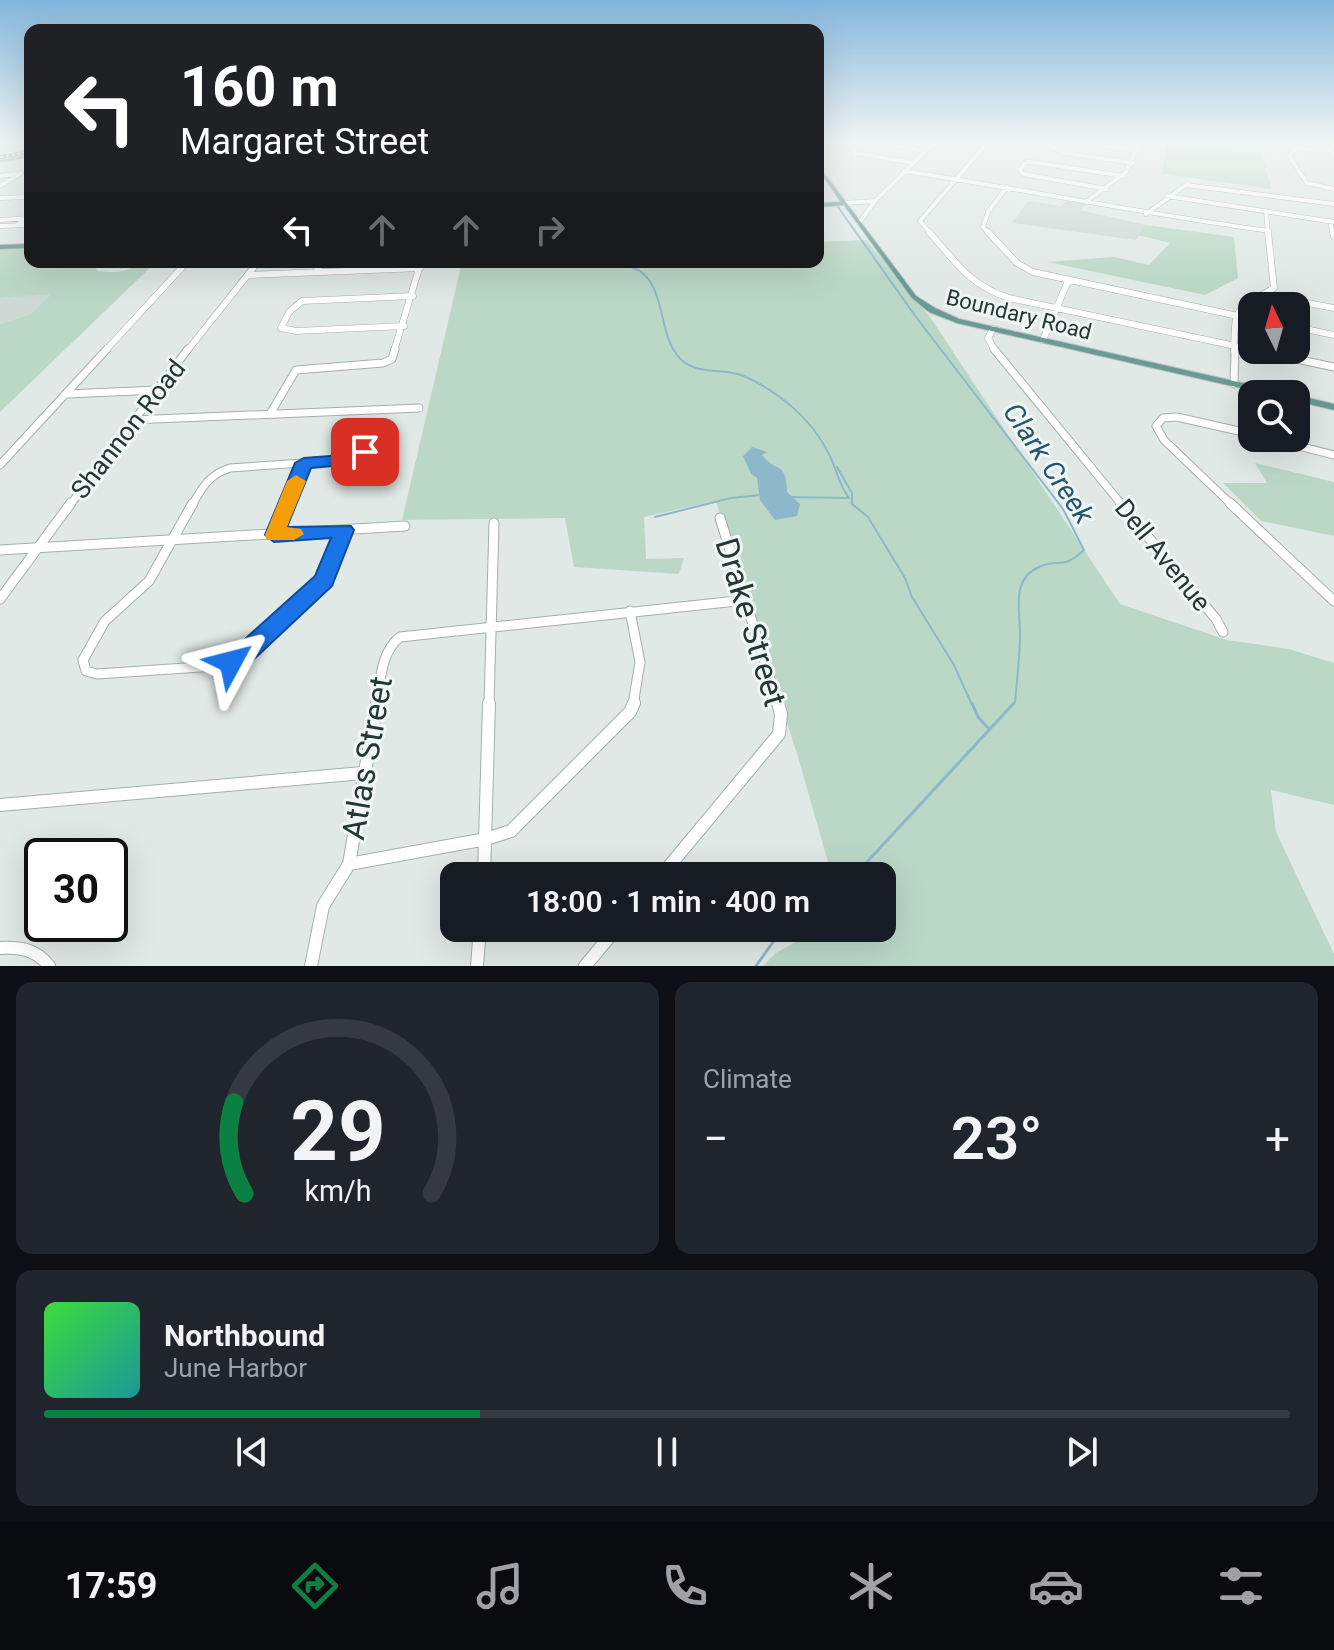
<!DOCTYPE html>
<meta charset="utf-8">
<style>
body{margin:0;font-family:Roboto,sans-serif;background:#20242c;color:#f1f3f6;height:100vh;display:flex;flex-direction:column;font-size:30px;white-space:nowrap}
*{box-sizing:border-box;margin:0}
p{font-size:26px;color:#9ea1a6}
.icon{flex:none;width:44px;height:44px;fill:none;stroke:currentColor;stroke-width:2;stroke-linecap:round;stroke-linejoin:round}
.map{position:relative;height:966px;overflow:hidden}
.panel{display:flex;flex-direction:column;gap:16px;padding:16px;background:#0d0f14;flex:1}
.panel>*{flex:none}
.hud{position:absolute;left:24px;top:24px;width:800px;height:244px;border-radius:16px;box-shadow:0 8px 32px #0002;background:#202124;color:#fff;overflow:hidden}
.needle{width:52px;rotate:355deg}
.controls{position:absolute;left:1238px;top:292px;display:grid;gap:16px}
.controls a{display:grid;place-items:center;width:72px;height:72px;border-radius:16px;background:#171b24;box-shadow:0 8px 32px #0002;font-size:40px}
.speed{position:absolute;left:24px;top:838px;display:flex;gap:16px;font-size:40px;font-weight:700;text-align:center}
.speed>*{display:grid;place-content:center;width:104px;height:104px;border-radius:50%;background:#171b24;box-shadow:0 8px 32px #0002;line-height:1}
.speed .limit{border:4px solid #111;border-radius:12px;background:#fff;color:#111}
.pin{position:absolute;display:grid;place-items:center;width:68px;height:68px;color:#fff;margin:-34px;border-radius:16px;box-shadow:0 4px 12px #0006}
.me{position:absolute;width:88px;margin:-44px;rotate:52deg;stroke-linejoin:round;filter:drop-shadow(0 0 6px #0008)}
.turn{display:flex;align-items:center;gap:28px;height:168px;padding:0 24px;font-size:36px}
.turn .icon{width:104px;height:104px;stroke-width:2.5}
.turn b{display:block;font-size:56px;line-height:68px}
.lanes{display:flex;align-items:center;height:76px;padding:0 24px;background:#0003;justify-content:center;gap:40px;direction:ltr}
.lanes .off{opacity:.35}
.big{font-size:60px;font-weight:600;line-height:1.1}
.panel .card{flex:1;display:flex;flex-direction:column;justify-content:center;gap:12px;min-width:0;padding:0 28px;border-radius:16px;background:#20242c}
.panel .dial{align-items:center;gap:0}
.dial svg{height:208px;overflow:visible;fill:none;stroke:#363941;stroke-width:7;stroke-linecap:round;text-anchor:middle}
.dial text{fill:#f1f3f6;stroke:none}
.song{display:flex;align-items:center;gap:24px}
.cover{width:96px;height:96px;border-radius:12px;background:linear-gradient(135deg,hsl(120 70% 55%),hsl(180 70% 35%))}
.played{height:8px;border-radius:4px;background:linear-gradient(90deg,#0b8043 35%,#363941 35%)}
.keys{display:flex;justify-content:space-around;direction:ltr}
.heat{display:flex;justify-content:space-between;align-items:center;font-size:44px;direction:ltr}
.panel .tiles{flex:1;display:grid;gap:16px;grid-template-columns:1fr 1fr}
.card:last-child{grid-column:span 2}
.trip{position:absolute;left:440px;top:862px;width:456px;height:80px;border-radius:16px;background:#171b24;box-shadow:0 8px 32px #0002;font-weight:600;line-height:80px;text-align:center}
.tabs{display:flex;height:128px;justify-content:space-around;align-items:center;background:#090b0e;color:#9ea1a6}
.tabs .icon{width:56px;height:56px}
.tabs .active{color:#0b8043}
.tabs b{font-size:36px;color:#f1f3f6}
.map>svg:first-child{display:block}
.built{fill:#ced9d5}
.green{fill:#bbd8c7}
.water{fill:#8db8c9}
.lines{fill:none;stroke-linecap:round;stroke-linejoin:round}
.stream-far1{stroke:#8db8c9;stroke-width:2}
.stream{stroke:#8db8c9;stroke-width:3}
.minor-far4-casing{stroke:#a4b0ad;stroke-width:5}
.minor-far3-casing{stroke:#a4b0ad;stroke-width:7}
.minor-far2-casing{stroke:#a4b0ad;stroke-width:9}
.minor-far1-casing{stroke:#a4b0ad;stroke-width:11}
.minor-casing{stroke:#a4b0ad;stroke-width:14}
.major-casing{stroke:#bdc3c2;stroke-width:2}
.minor-far4{stroke:#fff;stroke-width:4}
.minor-far3{stroke:#fff;stroke-width:6}
.minor-far2{stroke:#fff;stroke-width:7}
.minor-far1{stroke:#fff;stroke-width:9}
.minor{stroke:#fff;stroke-width:12}
.major{fill:#699a94;fill-rule:evenodd}
.rail-casing{stroke:#5d7370;stroke-width:4}
.rail{stroke:#f0f6f4;stroke-width:2;stroke-dasharray:3;stroke-linecap:butt}
.route{fill:#1a73e8;stroke:#114b97;stroke-width:2}
.slow{fill:#f59e0b}
.labels{text-anchor:middle;stroke-width:6;stroke-linejoin:round;paint-order:stroke}
.far-street-label{font-size:22px;fill:#233835;stroke:#f0f6f4}
.street-label{font-size:26px;fill:#233835;stroke:#f0f6f4}
.water-label{font-size:28px;font-style:italic;fill:#24576d;stroke:#f0f6f4}
.near-street-label{font-size:32px;fill:#233835;stroke:#f0f6f4}
</style>
<div class="map">
<svg width="1334" height="966" viewBox="0 0 1334 966">
<rect width="100%" height="100%" fill="#e0e9e6"/>
<!-- built -->
<path class="built" d="M1068 200 1087 204 1080 210 1146 225 1136 240 1012 223 1028 201 1061 206Z
M52 293 31 314 0 324V298Z"/>
<!-- green -->
<path class="green" d="M1167 143 1262 155 1272 189 1162 174Z
M1146 225 1234 237 1238 278 1205 295 1048 262 1114 257 1149 265 1170 243 1138 235Z
M866 240 930 317 1120 604 1227 640 1289 649 1334 663V805L1271 790 1276 832 1334 954V966H763L776 953 820 928H882V876H832L798 757 716 501 644 517 646 559 684 558 679 574 574 567 565 518 402 520 462 262H818V242Z
M30 249V262H101L96 267 97 271C112 272 127 275 137 262H156L0 412V324L31 314 51 294 0 298V250Z
M1255 463 1334 482V536L1261 521 1223 483H1267Z"/>
<!-- water -->
<path class="water" d="M752 447 767 452 762 455C777 474 786 460 787 492L800 504 797 516 775 520 760 500 757 478 751 474 743 456Z"/>
<g class="lines">
<!-- stream-far1 -->
<path class="stream-far1" d="M838 207 916 317 1063 509 1084 550C1059 572 1061 557 1039 567 1011 579 1020 610 1020 633 1020 656 1017 679 1015 702L1012 705
M591 262C605 263 621 263 634 268 669 282 655 340 684 362 701 375 726 368 744 376 779 392 812 419 829 454 837 470 838 483 849 498
M837 467 852 493V504L868 517 905 578 912 597 954 665 972 705
M790 497 847 498
M655 517 731 498 760 495"/>
<!-- stream -->
<path class="stream" d="M972 703 978 717 989 729
M854 876 1014 703
M756 966 773 942 788 928"/>
<defs>
<path id="minor-far4" d="M849 143 856 153 913 163
M878 143 926 151
M1042 143 1065 153 1133 163
M1087 143 1137 151
M1205 143 1234 146 1238 143
M1323 143 1334 156
M1330 151 1295 149 1289 156 1307 183 1334 189
M904 171C1026 190 1147 214 1269 231
M0 176 16 174
M0 186 21 173
M1107 189 1023 174 1020 170 1026 162H1031L1124 176
M1167 196 1334 222
M0 198 30 197
M1086 202 1126 172 1139 143
M844 203 875 201
M1266 211 1268 234
M1146 214 1186 185 1334 204
M0 220 28 218 17 225
M1330 221 1333 234
M859 223 875 201 934 143
M0 226 30 225
M931 234 920 221 987 143
M989 234 983 227 988 212 1007 187"/>
<path id="minor-far3" d="M929 232C956 262 969 285 1009 298L1259 351
M988 232 1017 263 1033 272 1252 319
M1333 232 1334 236
M316 272 322 262
M248 275 420 268
M1266 295 1334 308
M404 326 296 331 281 328 289 312 302 301 413 296
M1296 327 1334 335
M993 329 988 338 995 351
M1043 340 1068 281
M105 351 187 262
M187 351 258 262
M394 351 421 262
M1234 351C1235 305 1235 311 1274 288L1268 232"/>
<path id="minor-far2" d="M994 349 1122 505
M1250 349 1334 367
M1234 384 1235 349
M67 394 158 390
M270 414 296 370 383 363 392 359 395 349
M132 420 419 408
M1267 438 1334 455
M360 453 371 454 372 461 358 468 348 465 349 458Z
M0 465 107 349
M70 505 188 349
M192 505C203 486 209 475 230 468L347 460
M287 505 304 463
M1232 505 1164 440 1156 426 1163 418 1177 417 1252 434"/>
<path id="minor-far1" d="M193 503 149 581 105 621 83 660 86 671 97 674 215 666 238 658 324 580 344 530
M1120 503 1216 619 1223 632
M1230 503 1334 601
M720 518 778 705
M274 535 288 503
M0 550 405 526
M0 599 71 503
M630 611 640 662 633 705
M376 705C381 681 380 653 400 637L746 600
M489 705 494 523"/>
<path id="minor" d="M0 805 363 773
M349 864 486 839 511 831 630 712 634 703
M484 876 489 703
M661 876 779 734 781 714 778 703
M0 948C20 947 36 949 49 966
M311 966 323 906 349 864 377 703
M477 966 480 928
M585 966 617 928"/>
<path id="major" d="M30 155V157L0 162V160Z
M818 165 916 296 935 308 959 319 1278 391 1282 394H1267L957 323 929 312 912 298 844 205 818 207V203L841 202 818 169Z
M30 244V248L0 249V245Z
M1296 395 1334 404V410L1296 401Z"/>
</defs>
<!-- minor-far4 casing -->
<use href="#minor-far4" class="minor-far4-casing"/>
<!-- minor-far3 casing -->
<use href="#minor-far3" class="minor-far3-casing"/>
<!-- minor-far2 casing -->
<use href="#minor-far2" class="minor-far2-casing"/>
<!-- minor-far1 casing -->
<use href="#minor-far1" class="minor-far1-casing"/>
<!-- minor casing -->
<use href="#minor" class="minor-casing"/>
<!-- major casing -->
<use href="#major" class="major-casing"/>
<!-- minor-far4 -->
<use href="#minor-far4" class="minor-far4"/>
<!-- minor-far3 -->
<use href="#minor-far3" class="minor-far3"/>
<!-- minor-far2 -->
<use href="#minor-far2" class="minor-far2"/>
<!-- minor-far1 -->
<use href="#minor-far1" class="minor-far1"/>
<!-- minor -->
<use href="#minor" class="minor"/>
<!-- major -->
<use href="#major" class="major"/>
<defs>
<path id="rail" d="M0 157 30 152"/>
</defs>
<!-- rail casing -->
<use href="#rail" class="rail-casing"/>
<!-- rail -->
<use href="#rail" class="rail"/>
</g>
<!-- sky -->
<linearGradient id="sky" x2="0" y2="1"><stop stop-color="#83b6dc"/><stop offset="0.51" stop-color="#f1f5f4"/><stop offset="1" stop-color="#f1f5f4" stop-opacity="0"/></linearGradient>
<rect width="1334" height="278" fill="url(#sky)"/>
<!-- route -->
<path class="route" d="M365 447 373 452 353 464 311 468 287 527 351 526 354 530 332 586 252 661 231 671 223 669 220 662 223 655 235 648 315 576 331 538 274 542 265 535 295 463 304 458 344 455Z"/>
<!-- slow -->
<path class="slow" d="M296 475 306 481 287 527 301 529 304 534 294 540H267L265 535 287 481Z"/>
<g class="labels">
<!-- far-street labels -->
<g class="far-street-label">
<text transform="translate(1019 314) rotate(14)" y="8">Boundary Road</text>
</g>
<!-- street labels -->
<g class="street-label">
<text transform="translate(128 429) rotate(-52)" y="9">Shannon Road</text>
<text transform="translate(1163 555) rotate(51)" y="9">Dell Avenue</text>
</g>
<!-- water labels -->
<g class="water-label">
<text transform="translate(1049 463) rotate(56)" y="10">Clark Creek</text>
</g>
<!-- near-street labels -->
<g class="near-street-label">
<text transform="translate(751 622) rotate(73)" y="11">Drake Street</text>
<text transform="translate(367 758) rotate(-80)" y="11">Atlas Street</text>
</g>
</g>
</svg>
<div class="controls">
<a><svg class="needle" viewBox="-14 -14 28 28"><path d="M0-13l5 13h-10z" fill="#e53935"/><path d="M0 13l5-13h-10z" fill="#9ea1a6"/></svg></a>
<a><svg class="icon" aria-label="search" viewBox="0 0 24 24"><circle cx="10" cy="10" r="6"/><path d="M15 15l6 6"/></svg></a>
</div>
<div class="speed"><div class="limit">30</div></div>
<div class="pin" style="left:365px;top:452px;background:#d93025"><svg class="icon" aria-label="arrive" viewBox="0 0 24 24"><path d="M6 21V4h12l-3 4 3 4H6"/></svg></div>
<svg class="me" style="left:231px;top:662px" viewBox="-20 -20 40 40"><path d="M0-17L14 15 0 8-14 15z" fill="#1a73e8" stroke="#fff" stroke-width="4"/></svg>
<div class="trip">18:00 · 1 min · 400 m</div>
<div class="hud">
<div class="turn"><svg class="icon" aria-label="left" viewBox="0 0 24 24"><path d="M17 20v-9H6M10 6l-5 5 5 5"/></svg><div><b>160 m</b>Margaret Street</div></div>
<div class="lanes"><svg class="icon" aria-label="left" viewBox="0 0 24 24"><path d="M17 20v-9H6M10 6l-5 5 5 5"/></svg><svg class="icon off" aria-label="ahead" viewBox="0 0 24 24"><path d="M12 20V5M6 11l6-6 6 6"/></svg><svg class="icon off" aria-label="ahead" viewBox="0 0 24 24"><path d="M12 20V5M6 11l6-6 6 6"/></svg><svg class="icon off" aria-label="right" viewBox="0 0 24 24"><path d="M7 20v-9h11M14 6l5 5-5 5"/></svg></div>
</div>
</div>
<section class="panel">
<div class="tiles">
<div class="card dial"><svg viewBox="0 0 100 80">
<path d="M14 69A42 42 0 1 1 86 69"/>
<path d="M14 69A42 42 0 0 1 10 34" stroke="#0b8043"/>
<text x="50" y="56" font-size="32" font-weight="700">29</text>
<text x="50" y="72" font-size="11">km/h</text>
</svg></div>
<div class="card"><p>Climate</p>
<div class="heat"><a>−</a><b class="big">23°</b><a>+</a></div>
</div>
<div class="card">
<div class="song"><i class="cover"></i><div><b>Northbound</b><p>June Harbor</p></div></div>
<div class="played"></div>
<div class="keys"><svg class="icon" aria-label="previous" viewBox="0 0 24 24"><path d="M18 5L8 12l10 7zM5 5v14"/></svg><svg class="icon" aria-label="pause" viewBox="0 0 24 24"><path d="M8 5v14M16 5v14"/></svg><svg class="icon" aria-label="next" viewBox="0 0 24 24"><path d="M6 5l10 7-10 7zM19 5v14"/></svg></div>
</div>
</div>
</section>
<nav class="tabs">
<b>17:59</b>
<svg class="icon active" aria-label="directions" viewBox="0 0 24 24"><path d="M12 3l9 9-9 9-9-9zM9 14v-3h6M13 9l2 2-2 2"/></svg>
<svg class="icon" aria-label="music" viewBox="0 0 24 24"><path d="M9 18V5l10-2v13"/><circle cx="6" cy="18" r="3"/><circle cx="16" cy="16" r="3"/></svg>
<svg class="icon" aria-label="phone" viewBox="0 0 24 24"><path d="M5 4h4l2 5-3 2q2 4 5 5l2-3 5 2v4C11 20 4 13 5 4z"/></svg>
<svg class="icon" aria-label="climate" viewBox="0 0 24 24"><path d="M12 3v18M4 7l16 10M4 17L20 7"/></svg>
<svg class="icon" aria-label="car" viewBox="0 0 24 24"><path d="M5 17H2v-5l4-1 3-4h7l3 4 3 1v5h-3M9 17h6M6 11h13"/><circle cx="7" cy="17" r="2"/><circle cx="17" cy="17" r="2"/></svg>
<svg class="icon" aria-label="filters" viewBox="0 0 24 24"><path d="M4 7h16M4 17h16"/><circle cx="9" cy="7" r="2"/><circle cx="15" cy="17" r="2"/></svg>
</nav>
